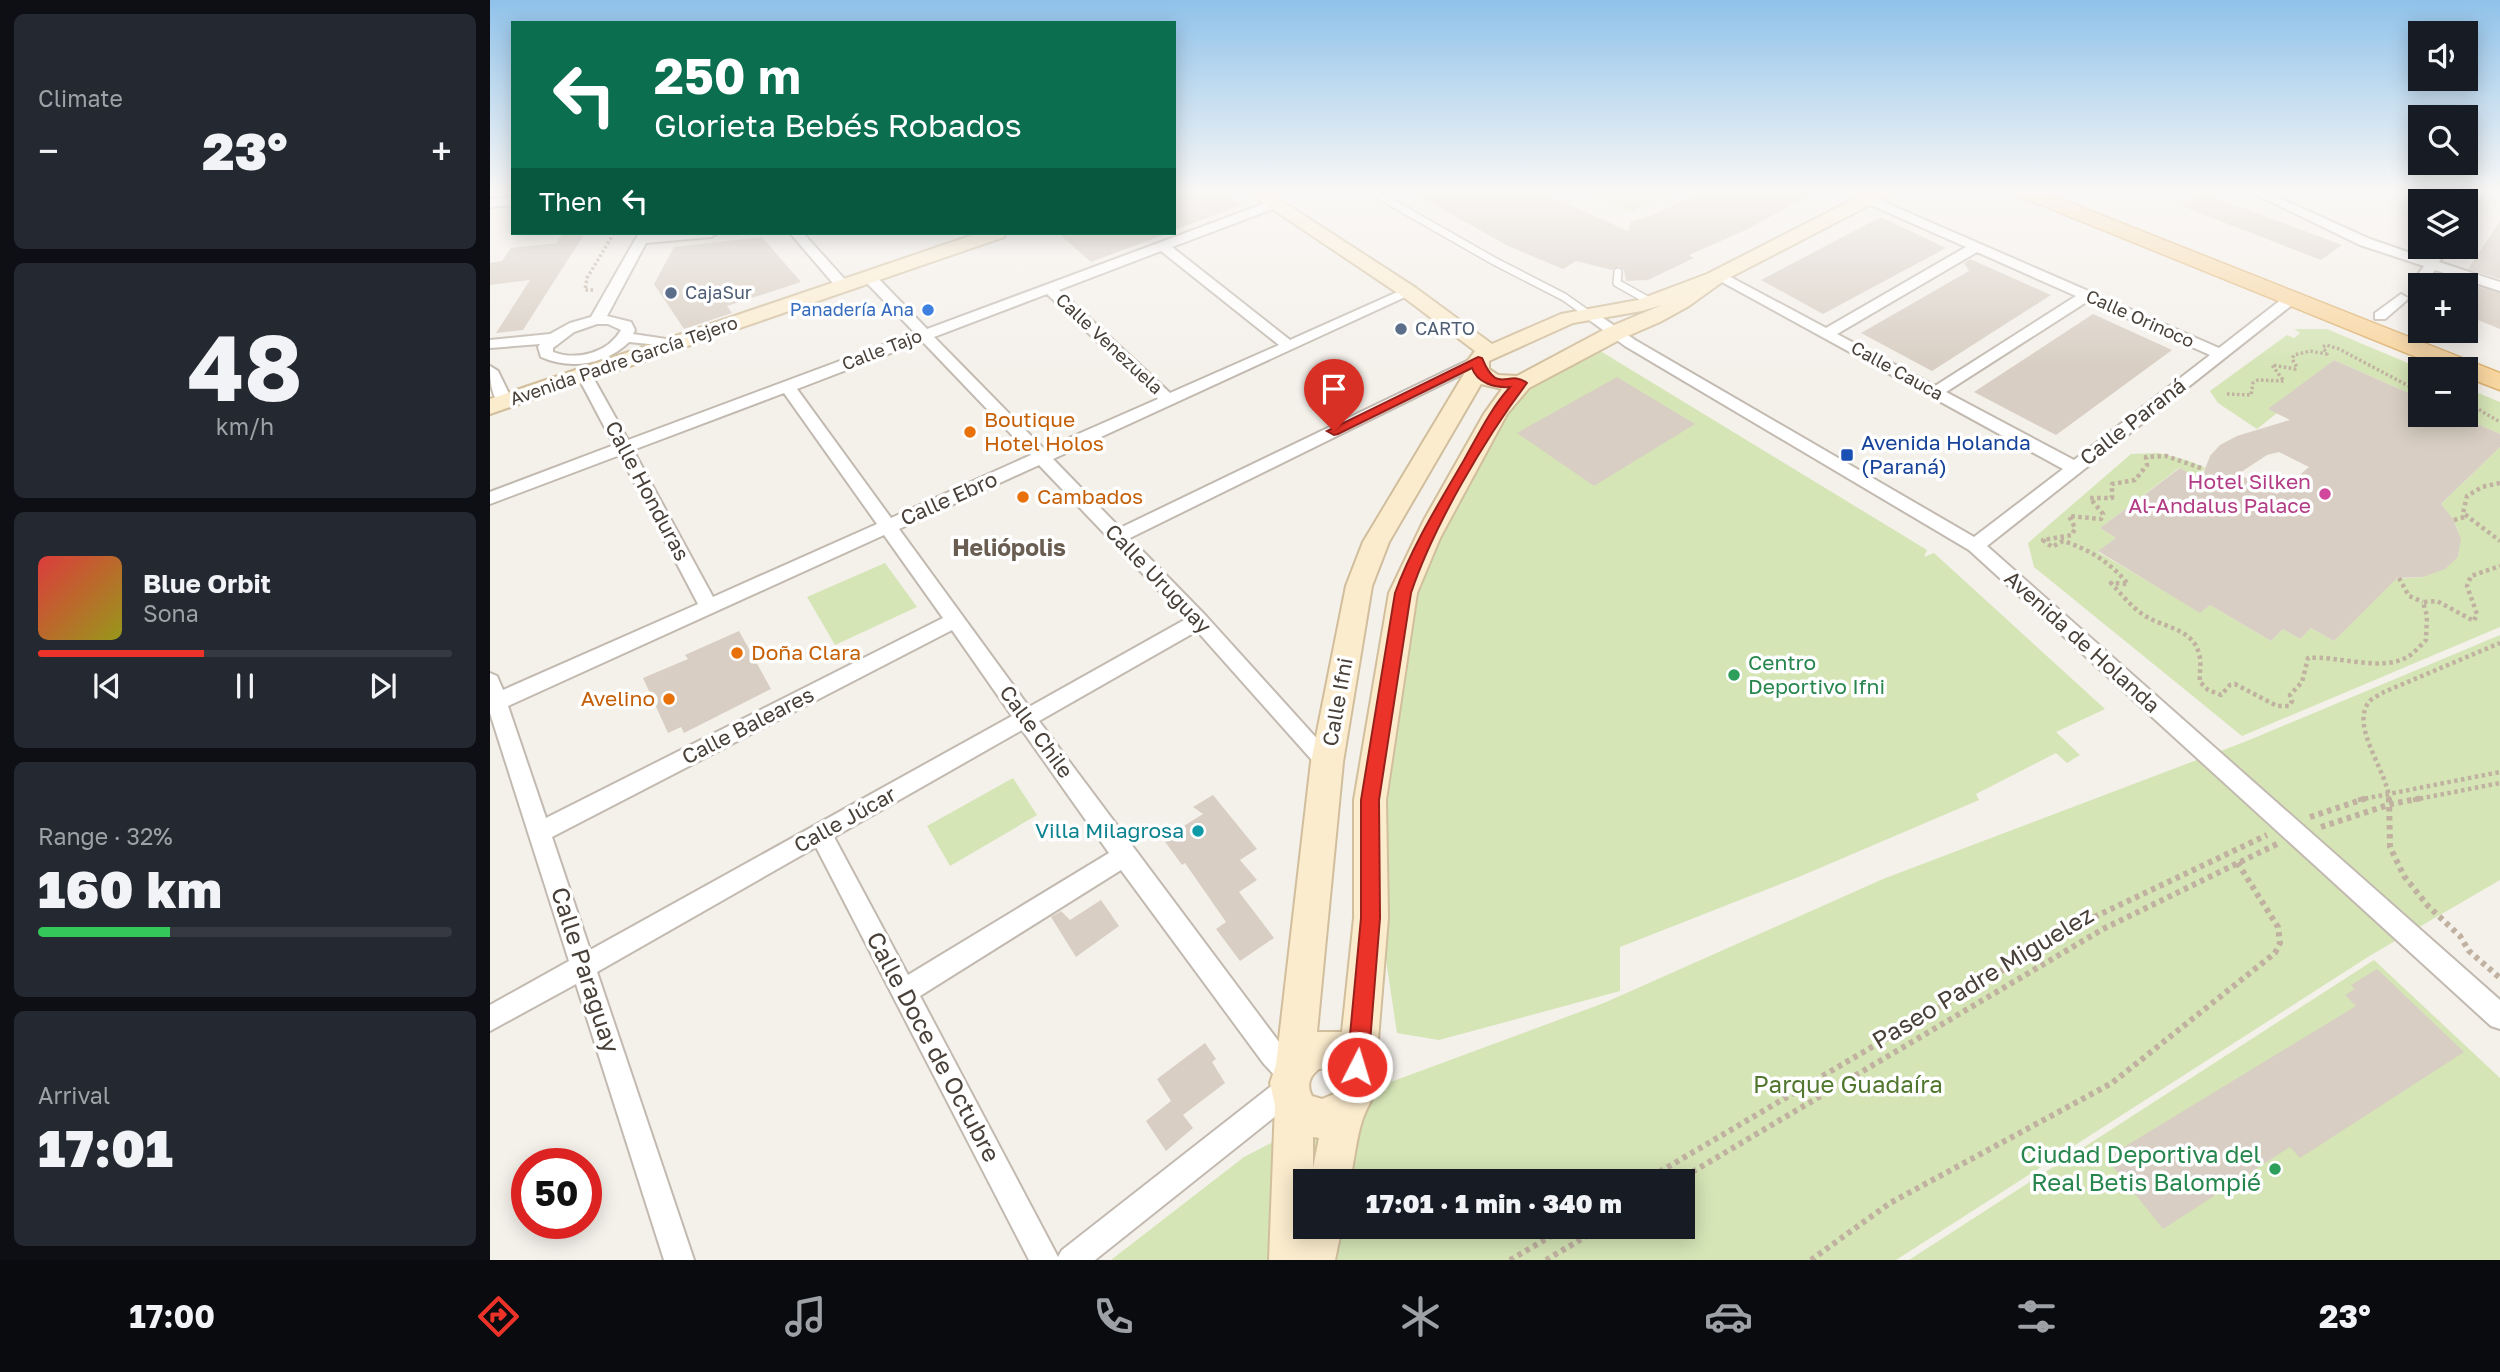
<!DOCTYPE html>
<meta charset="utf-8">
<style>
body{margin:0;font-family:"Golos Text",sans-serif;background:#242831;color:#f1f3f6;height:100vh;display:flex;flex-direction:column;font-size:26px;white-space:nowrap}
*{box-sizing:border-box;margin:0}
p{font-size:23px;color:#9ea1a6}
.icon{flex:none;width:38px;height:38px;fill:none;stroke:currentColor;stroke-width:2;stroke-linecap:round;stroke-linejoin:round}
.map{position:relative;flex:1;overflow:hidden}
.drawer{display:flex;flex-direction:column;gap:14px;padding:14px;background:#0d0f14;width:490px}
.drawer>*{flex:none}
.top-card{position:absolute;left:21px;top:21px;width:665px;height:214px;border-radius:0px;box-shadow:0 4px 18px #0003;background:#0b6e4f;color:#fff;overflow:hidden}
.controls{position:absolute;left:1918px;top:21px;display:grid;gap:14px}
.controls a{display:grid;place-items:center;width:70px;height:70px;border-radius:0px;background:#171b24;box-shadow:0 4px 18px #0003;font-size:35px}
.speed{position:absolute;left:21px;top:1148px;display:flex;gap:14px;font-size:35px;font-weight:700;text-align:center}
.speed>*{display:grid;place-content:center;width:91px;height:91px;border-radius:50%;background:#171b24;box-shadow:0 4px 18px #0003;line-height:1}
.speed .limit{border:10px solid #d22;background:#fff;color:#111}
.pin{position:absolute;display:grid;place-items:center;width:60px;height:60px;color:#fff;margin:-72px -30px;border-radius:50% 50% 50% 0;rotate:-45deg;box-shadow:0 0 7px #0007}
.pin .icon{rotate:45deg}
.me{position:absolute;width:77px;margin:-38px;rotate:5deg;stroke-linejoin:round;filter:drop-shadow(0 0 5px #0008)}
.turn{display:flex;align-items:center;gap:24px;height:147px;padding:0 28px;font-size:32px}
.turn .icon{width:91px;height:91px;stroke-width:2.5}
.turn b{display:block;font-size:49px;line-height:60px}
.then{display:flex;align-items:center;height:66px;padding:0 28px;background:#0003;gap:14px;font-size:26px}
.big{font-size:52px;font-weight:800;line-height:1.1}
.drawer .widget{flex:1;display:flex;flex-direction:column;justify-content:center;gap:10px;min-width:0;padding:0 24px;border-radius:10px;background:#242831}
.drawer .dial{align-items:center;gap:0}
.dial b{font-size:91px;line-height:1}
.song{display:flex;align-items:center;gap:21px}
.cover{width:84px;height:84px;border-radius:10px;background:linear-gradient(135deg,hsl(0 70% 55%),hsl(60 70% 35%))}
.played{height:7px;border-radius:4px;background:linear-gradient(90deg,#ec3329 40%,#363941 40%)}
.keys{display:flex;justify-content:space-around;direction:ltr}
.heat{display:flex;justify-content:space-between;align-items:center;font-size:38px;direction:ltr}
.charge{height:10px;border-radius:5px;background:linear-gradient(90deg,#34c759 32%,#363941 0)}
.trip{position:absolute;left:803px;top:1169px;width:402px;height:70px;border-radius:0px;background:#171b24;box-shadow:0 4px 18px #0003;font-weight:800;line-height:70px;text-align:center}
.tabs{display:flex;height:112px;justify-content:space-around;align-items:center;background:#090b0e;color:#9ea1a6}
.tabs .icon{width:49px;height:49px}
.tabs .on{color:#ec3329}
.tabs b{font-size:32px;color:#f1f3f6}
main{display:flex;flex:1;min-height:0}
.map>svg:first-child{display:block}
.green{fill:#d5e5b6;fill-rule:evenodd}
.building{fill:#d8cec3;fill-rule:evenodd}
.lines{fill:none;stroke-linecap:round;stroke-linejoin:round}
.lane-casing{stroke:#c2bab0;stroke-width:10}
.street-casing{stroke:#c2bab0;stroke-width:4}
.secondary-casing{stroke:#d1be9d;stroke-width:4}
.primary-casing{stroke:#ddb170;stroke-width:3}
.path-far2{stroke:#c0b1a0;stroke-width:3.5;stroke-dasharray:2.5 2.5;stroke-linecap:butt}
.path-far1{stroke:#c0b1a0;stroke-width:4.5;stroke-dasharray:3.5 3.5;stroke-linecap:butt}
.path{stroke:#c0b1a0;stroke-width:6;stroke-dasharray:4.5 4.5;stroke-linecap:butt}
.lane{stroke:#fff;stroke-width:7}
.street{fill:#fff;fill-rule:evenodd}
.secondary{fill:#fbeccd;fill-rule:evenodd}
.primary{fill:#f8d6a0;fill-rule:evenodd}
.route{fill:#ec3329;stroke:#99211b;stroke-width:2}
.service-dot{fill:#5c6f8a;stroke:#fff;stroke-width:2.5}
.shop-dot{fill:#3f7fe0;stroke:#fff;stroke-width:2.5}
.food-dot{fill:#e8710a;stroke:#fff;stroke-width:2.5}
.transit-dot{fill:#1a4fb4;stroke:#fff;stroke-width:2.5}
.hotel-dot{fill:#d1479c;stroke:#fff;stroke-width:2.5}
.leisure-dot{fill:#2e9e5b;stroke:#fff;stroke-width:2.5}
.culture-dot{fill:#0f9aa8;stroke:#fff;stroke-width:2.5}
.labels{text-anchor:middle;stroke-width:7;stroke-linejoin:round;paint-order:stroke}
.far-service-label{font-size:18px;fill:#4e5e75;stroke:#fff;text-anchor:start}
.far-shop-label{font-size:18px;fill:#366cbe;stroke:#fff;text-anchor:end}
.far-street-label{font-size:18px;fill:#484039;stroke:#fff}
.food-label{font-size:21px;fill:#c56008;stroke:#fff;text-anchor:start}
.street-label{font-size:21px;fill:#484039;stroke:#fff}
.transit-label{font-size:21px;fill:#164399;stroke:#fff;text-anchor:start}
.hotel-label{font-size:21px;fill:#b23c85;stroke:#fff;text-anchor:end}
.leisure-label{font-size:21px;fill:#27864d;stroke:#fff;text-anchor:start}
.culture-label{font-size:21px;fill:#0d838f;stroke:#fff;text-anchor:end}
.neighbourhood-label{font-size:23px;font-weight:bold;fill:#6a5d51;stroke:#fff}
.near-street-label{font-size:24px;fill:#484039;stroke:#fff}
.near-park-label{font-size:24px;fill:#51772f;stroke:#fff}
.near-leisure-label{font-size:24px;fill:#27864d;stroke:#fff;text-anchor:end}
</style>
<main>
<section class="drawer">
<div class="widget"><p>Climate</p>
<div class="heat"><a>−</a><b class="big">23°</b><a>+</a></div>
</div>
<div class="widget dial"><b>48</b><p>km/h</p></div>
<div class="widget">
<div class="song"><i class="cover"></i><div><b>Blue Orbit</b><p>Sona</p></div></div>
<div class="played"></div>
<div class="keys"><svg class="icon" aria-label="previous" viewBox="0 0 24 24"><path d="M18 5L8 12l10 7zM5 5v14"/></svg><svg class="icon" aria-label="pause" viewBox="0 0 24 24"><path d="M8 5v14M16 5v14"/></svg><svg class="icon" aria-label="next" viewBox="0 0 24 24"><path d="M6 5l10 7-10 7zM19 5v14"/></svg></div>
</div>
<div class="widget"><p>Range · 32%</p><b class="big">160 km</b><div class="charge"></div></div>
<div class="widget"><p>Arrival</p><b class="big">17:01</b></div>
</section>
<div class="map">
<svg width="2010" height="1260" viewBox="0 0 2010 1260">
<rect width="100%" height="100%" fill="#f4f0ea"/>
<!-- green -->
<path class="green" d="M1100 192H1184L1141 212Z
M1804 329H1837L1932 369H1930V398L1844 360 1779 409 1787 413 1767 429 1728 403 1720 391 1797 335 1804 338 1810 333Z
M1107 349 1437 550 1434 557 1444 553 1615 709 1566 732 1590 755 1577 763 1566 753 1486 794 1489 800 1311 876 1130 947V991L949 1040 907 1033 893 940 894 805 926 582 1019 406 1030 391Z
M1976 388 2010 402V434L1968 415H1976Z
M2010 447V627L1752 736 1544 567 1538 543 1641 454 1668 453 1696 460 1716 468 1705 476 1689 468 1610 528 1626 538 1608 552 1710 612 1720 605 1781 641 1793 629 1810 639 1821 628 1844 641 1904 579 1933 577 1968 557C1973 532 1966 523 1951 504Z
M395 563 427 607 345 645 317 597Z
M2010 635V880L1881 955 1406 1260H621L754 1157 898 1083 1114 1003 1393 879 1757 741ZM816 1181H1194V1227H816Z
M523 778 547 815 460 866 437 826Z
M1884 960 2010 1078V1260H1419Z"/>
<!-- building -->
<path class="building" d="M684 192H733L752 205 684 230Z
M922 192H1051L1138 231 1141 221 1155 218 1213 192H1325L1256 230 1199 255 1204 258 1158 280 1136 281 1134 270 1129 266 1122 270 1086 261 1073 269 1018 246Z
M1713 193 1793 223 1852 245 1831 260 1691 206Z
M1391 217 1456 248 1333 314 1271 280Z
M2010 221V279L1978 269Z
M73 233H95L33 330 6 333 40 280 0 285V263L12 261 21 248 66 243Z
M568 233H673V235L601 262Z
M272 237 311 282 237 306 242 313 194 329 164 284 184 247Z
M1480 259 1561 295 1442 371 1371 333 1479 271 1474 263Z
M1976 283 2010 293V329L1976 315Z
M1603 314 1682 350 1566 435 1484 392Z
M1844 360 1930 398V415H1968L2010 434V447L1951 504 1963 519 1971 539 1968 557 1955 569 1933 577 1907 578 1844 641 1821 628 1810 639 1793 629 1781 641 1720 605 1710 613 1608 551 1626 538 1610 528 1690 468 1711 480 1720 456 1730 445 1747 436 1800 420 1778 409ZM1789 452 1819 467 1787 494 1748 474 1777 455Z
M1127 377 1205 424 1104 486 1027 433Z
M249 631 281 689 194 733 191 727 178 733 153 678 198 659 195 655Z
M723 795 767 849 750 860 767 880 749 892 784 938 750 961 726 929 736 922 695 863 692 865 673 839 713 814 703 807Z
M611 900 629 926 586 957 561 917 571 911 580 920Z
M1887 969 1974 1052 1810 1158 1800 1147 1673 1229 1616 1158 1866 1006 1855 995 1865 989 1861 985Z
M715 1043 726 1059 722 1062 735 1083 693 1115 703 1128 676 1151 656 1121 681 1101 667 1079Z"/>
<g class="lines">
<defs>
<path id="lane" d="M883 192 1004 261 1074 297 1098 314
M1128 272 1127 283 1161 302"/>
<path id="street" d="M1761 192H1776L1880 239 1938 259 1947 247H1959L1949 262 2010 282V291L1945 270 1934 285H1930V289H1922L1920 286 1934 266 1870 245Z
M1982 192H1994L1980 214 1976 215V201Z
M1378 195 1729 348 1797 295H1807V301L1497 546 2010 1000V1029L2001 1026 1479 550 1135 346 1091 314 1093 311H1103L1145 340 1484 537 1573 469 1221 276 1228 272 1233 273 1336 328 1476 247 1374 202V196ZM1487 252 1586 296 1445 386 1347 334ZM1598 301 1720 355 1584 460 1456 392Z
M23 197V205L0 207V199Z
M784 200 788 201V207L682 247 800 340 914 289H924L926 292 563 459 630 528 983 358H993L996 361 993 364 640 538 716 616 848 762 845 768 837 771 829 768 707 631 549 721 792 1046 810 1065 814 1074 809 1084 811 1090 807 1099 605 1260H539L326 847 107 972 204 1260H174L86 984 0 1031V1005L79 961 0 713V673L7 676 13 690 208 604 130 455 0 504V492L124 445 87 375 90 372H100L138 440 425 333 374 280V274H384L437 329ZM671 251 789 345 680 393 569 290ZM557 294 668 399 554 449 444 337ZM432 341 541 455 401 518 307 389ZM294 393 387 524 223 597 143 450ZM549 465 696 619 539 707 409 529ZM394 535 453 618 56 818 18 706ZM462 630 522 716 100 950 62 837ZM532 730 619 853 418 975 344 837ZM631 870 774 1064 789 1080 572 1250 568 1257 430 996Z
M149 233H161L160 235 228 233 221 237 156 243 117 316 141 322 145 330 143 334 189 341 191 344 189 347 139 342C115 365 80 370 51 357L48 347 50 344 0 348V340L60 334 80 323 101 317ZM107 324H118L131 330C118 353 87 361 63 352V348L84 332Z
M300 233H313L358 283V289H348Z
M1911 294 1918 298 1916 301 1895 319H1885V313Z
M0 366 8 371 23 402 21 405H9C1 392 0 382 0 366Z"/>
<path id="secondary" d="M757 192H778L926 288 1002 344 1071 314 1148 300 1217 274 1378 192H1400L1397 196 1235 280 1199 306 1170 322 1133 338 1039 388 1017 414 950 538 927 593 896 800 898 918 886 1064C893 1088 879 1100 872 1121 866 1140 864 1162 860 1181H816V1227H852L845 1260H779L785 1105 780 1083 786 1065 821 762 856 586 873 542 977 369 976 363 985 351 912 296ZM1172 305 1117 328 1027 376 1008 375 999 369V361L1083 323 1152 311ZM991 384 1012 389 994 414 934 520 899 593 864 800V918L852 1032H827L853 762 882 586 899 542ZM845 1068 851 1078 844 1094 832 1099 822 1096C816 1084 820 1076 829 1069ZM823 1137 829 1138 823 1168Z
M489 233H516L514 237 0 414V399Z"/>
<path id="primary" d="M1526 192H1553L2010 373V390L1976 377V369H1956L1529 196Z"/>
</defs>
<!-- lane casing -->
<use href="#lane" class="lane-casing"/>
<!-- street casing -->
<use href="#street" class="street-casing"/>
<!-- secondary casing -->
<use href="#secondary" class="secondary-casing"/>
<!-- primary casing -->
<use href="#primary" class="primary-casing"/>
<!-- path-far2 -->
<path class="path-far2" d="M1483 192 1517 194
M103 290H95L97 278 124 233
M1737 394 1761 395 1763 383 1768 380 1794 381 1782 365 1805 369 1807 367 1802 359 1804 355 1820 351 1837 354 1833 347 1836 345 1849 349 1930 392
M1976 402 2010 422"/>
<!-- path-far1 -->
<path class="path-far1" d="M1711 468 1676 456 1656 457 1657 465 1645 480 1622 484V498H1600L1613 514 1611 519 1579 516 1585 528 1582 535 1553 540 1562 547 1573 541C1599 549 1621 563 1638 584L1621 583C1632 595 1643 609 1657 617 1676 628 1703 629 1709 654 1712 663 1709 673 1710 682L1718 690 1731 695 1740 685 1745 684 1787 706H1799L1802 701 1800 695 1812 682 1818 658C1846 655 1893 673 1919 656 1925 652 1931 645 1936 640L1937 616 1933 602 1947 601 1984 621 1987 614 1977 586 1981 576 2010 566
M2010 483 1992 487 1977 496 1973 513 2010 541
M1964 520 1974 517
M1909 578 1919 596 1933 602
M1868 800 2010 772
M1899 800C1899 773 1858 725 1880 701 1883 697 1890 695 1894 692L2010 643
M1923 800 2010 783"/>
<!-- path -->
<path class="path" d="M1899 798 1900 847 1914 876 1938 906 1970 936 1979 951 2010 978
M1820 817 1877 798
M1831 827 1901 804 1932 798
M1154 1181 1598 920 1777 835
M1187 1181 1613 929 1787 844
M1020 1260 1077 1227
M1056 1260 1112 1227
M1321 1260 1400 1203 1622 1083 1785 953 1790 943 1788 927 1747 862"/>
<!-- lane -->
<use href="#lane" class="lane"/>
<!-- street -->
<use href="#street" class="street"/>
<!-- secondary -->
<use href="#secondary" class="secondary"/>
<!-- primary -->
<use href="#primary" class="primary"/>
</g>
<!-- sky -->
<linearGradient id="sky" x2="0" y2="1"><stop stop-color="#8fc2ea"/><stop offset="0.52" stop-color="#faf8f6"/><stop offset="1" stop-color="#faf8f6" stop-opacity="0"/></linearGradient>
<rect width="2010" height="368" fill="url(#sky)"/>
<!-- route -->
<path class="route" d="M988 357 992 358C1008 397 1018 368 1037 383 995 438 943 527 921 593L889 800 890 918 878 1067 875 1075 867 1078 860 1075 857 1067 871 918V800L905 593C922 546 949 503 974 460 988 435 1001 408 1020 387 1005 388 987 383 982 368L848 434 844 435 837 431Z"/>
<!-- markers -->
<g class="service-dot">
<circle cx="181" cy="293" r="7"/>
<circle cx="911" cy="329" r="7"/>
</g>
<circle class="shop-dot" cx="438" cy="310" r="7"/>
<g class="food-dot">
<circle cx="480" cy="432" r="7"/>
<circle cx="533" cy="497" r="7"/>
<circle cx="247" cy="653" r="7"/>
<circle cx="179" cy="699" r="7"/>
</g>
<rect class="transit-dot" x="1350" y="448" width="14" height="14" rx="3.5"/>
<circle class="hotel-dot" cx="1835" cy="494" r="7"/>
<g class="leisure-dot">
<circle cx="1244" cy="675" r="7"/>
<circle cx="1785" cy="1169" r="7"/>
</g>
<circle class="culture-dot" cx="708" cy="831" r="7"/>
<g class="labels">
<!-- far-service labels -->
<g class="far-service-label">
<text x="195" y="299">CajaSur</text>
<text x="925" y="335">CARTO</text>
</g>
<!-- far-shop labels -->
<g class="far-shop-label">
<text x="424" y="316">Panadería Ana</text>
</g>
<!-- far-street labels -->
<g class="far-street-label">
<text transform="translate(1650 319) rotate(24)" y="6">Calle Orinoco</text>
<text transform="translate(619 344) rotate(43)" y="6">Calle Venezuela</text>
<text transform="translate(392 350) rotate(-21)" y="6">Calle Tajo</text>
<text transform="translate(134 361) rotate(-19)" y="6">Avenida Padre García Tejero</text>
<text transform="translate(1407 371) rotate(29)" y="6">Calle Cauca</text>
</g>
<!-- food labels -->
<g class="food-label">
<text x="494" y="427">Boutique<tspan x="494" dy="24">Hotel Holos</tspan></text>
<text x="547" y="504">Cambados</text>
<text x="261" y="660">Doña Clara</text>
<text x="165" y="706" text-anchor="end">Avelino</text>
</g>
<!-- street labels -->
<g class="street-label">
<text transform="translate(1643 422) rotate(-38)" y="7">Calle Paraná</text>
<text transform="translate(157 491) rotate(62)" y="7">Calle Honduras</text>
<text transform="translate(459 499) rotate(-24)" y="7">Calle Ebro</text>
<text transform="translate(668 579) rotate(46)" y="7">Calle Uruguay</text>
<text transform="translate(1592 642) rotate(42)" y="7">Avenida de Holanda</text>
<text transform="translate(848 702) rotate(-80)" y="7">Calle Ifni</text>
<text transform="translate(258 726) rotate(-27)" y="7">Calle Baleares</text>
<text transform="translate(546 732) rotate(54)" y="7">Calle Chile</text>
<text transform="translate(355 820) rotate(-29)" y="7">Calle Júcar</text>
</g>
<!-- transit labels -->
<g class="transit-label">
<text x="1371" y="450">Avenida Holanda<tspan x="1371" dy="24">(Paraná)</tspan></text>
</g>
<!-- hotel labels -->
<g class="hotel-label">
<text x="1821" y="489">Hotel Silken<tspan x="1821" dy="24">Al-Andalus Palace</tspan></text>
</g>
<!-- leisure labels -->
<g class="leisure-label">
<text x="1258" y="670">Centro<tspan x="1258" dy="24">Deportivo Ifni</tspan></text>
</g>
<!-- culture labels -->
<g class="culture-label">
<text x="694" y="838">Villa Milagrosa</text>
</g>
<!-- neighbourhood labels -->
<g class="neighbourhood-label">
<text x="519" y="556">Heliópolis</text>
</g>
<!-- near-street labels -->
<g class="near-street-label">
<text transform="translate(95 970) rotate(72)" y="8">Calle Paraguay</text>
<text transform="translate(1493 978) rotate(-31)" y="8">Paseo Padre Miguelez</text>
<text transform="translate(443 1047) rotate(62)" y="8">Calle Doce de Octubre</text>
</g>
<!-- near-park labels -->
<g class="near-park-label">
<text x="1358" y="1093">Parque Guadaíra</text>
</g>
<!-- near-leisure labels -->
<g class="near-leisure-label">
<text x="1771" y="1163">Ciudad Deportiva del<tspan x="1771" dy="28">Real Betis Balompié</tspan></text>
</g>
</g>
</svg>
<div class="controls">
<a><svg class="icon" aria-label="sound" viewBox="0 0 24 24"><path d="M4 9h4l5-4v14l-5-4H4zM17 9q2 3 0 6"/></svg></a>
<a><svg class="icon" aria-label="search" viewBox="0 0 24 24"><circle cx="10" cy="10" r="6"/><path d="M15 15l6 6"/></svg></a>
<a><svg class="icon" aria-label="layers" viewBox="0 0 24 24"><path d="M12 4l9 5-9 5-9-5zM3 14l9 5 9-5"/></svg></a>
<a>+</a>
<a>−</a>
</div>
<div class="speed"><div class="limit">50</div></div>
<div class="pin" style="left:844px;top:431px;background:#d93025"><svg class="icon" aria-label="arrive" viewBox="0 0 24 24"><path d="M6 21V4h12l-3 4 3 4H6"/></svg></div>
<svg class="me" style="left:867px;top:1067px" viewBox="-20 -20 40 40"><circle r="17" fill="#ec3329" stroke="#fff" stroke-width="3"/><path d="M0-11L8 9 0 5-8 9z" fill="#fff"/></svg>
<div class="trip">17:01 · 1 min · 340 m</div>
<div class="top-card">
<div class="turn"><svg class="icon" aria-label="left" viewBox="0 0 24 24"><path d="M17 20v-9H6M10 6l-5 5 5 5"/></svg><div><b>250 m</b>Glorieta Bebés Robados</div></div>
<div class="then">Then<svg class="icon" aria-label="left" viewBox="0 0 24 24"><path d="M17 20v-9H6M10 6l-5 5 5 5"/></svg></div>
</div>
</div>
</main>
<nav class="tabs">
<b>17:00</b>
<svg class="icon on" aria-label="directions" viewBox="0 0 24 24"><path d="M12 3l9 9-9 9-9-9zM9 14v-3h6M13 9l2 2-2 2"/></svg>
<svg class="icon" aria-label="music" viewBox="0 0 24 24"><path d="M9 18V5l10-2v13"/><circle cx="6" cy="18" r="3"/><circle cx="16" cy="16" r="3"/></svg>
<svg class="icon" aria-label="phone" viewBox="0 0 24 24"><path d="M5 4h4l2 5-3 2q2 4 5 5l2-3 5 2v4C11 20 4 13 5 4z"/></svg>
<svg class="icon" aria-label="climate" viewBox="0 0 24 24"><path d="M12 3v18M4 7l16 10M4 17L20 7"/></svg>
<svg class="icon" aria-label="car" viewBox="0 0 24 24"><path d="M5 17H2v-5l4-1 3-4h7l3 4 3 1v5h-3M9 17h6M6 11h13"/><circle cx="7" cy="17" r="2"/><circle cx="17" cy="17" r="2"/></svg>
<svg class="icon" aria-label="filters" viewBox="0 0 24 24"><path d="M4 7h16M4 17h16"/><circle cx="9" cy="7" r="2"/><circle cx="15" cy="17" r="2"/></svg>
<b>23°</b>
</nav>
